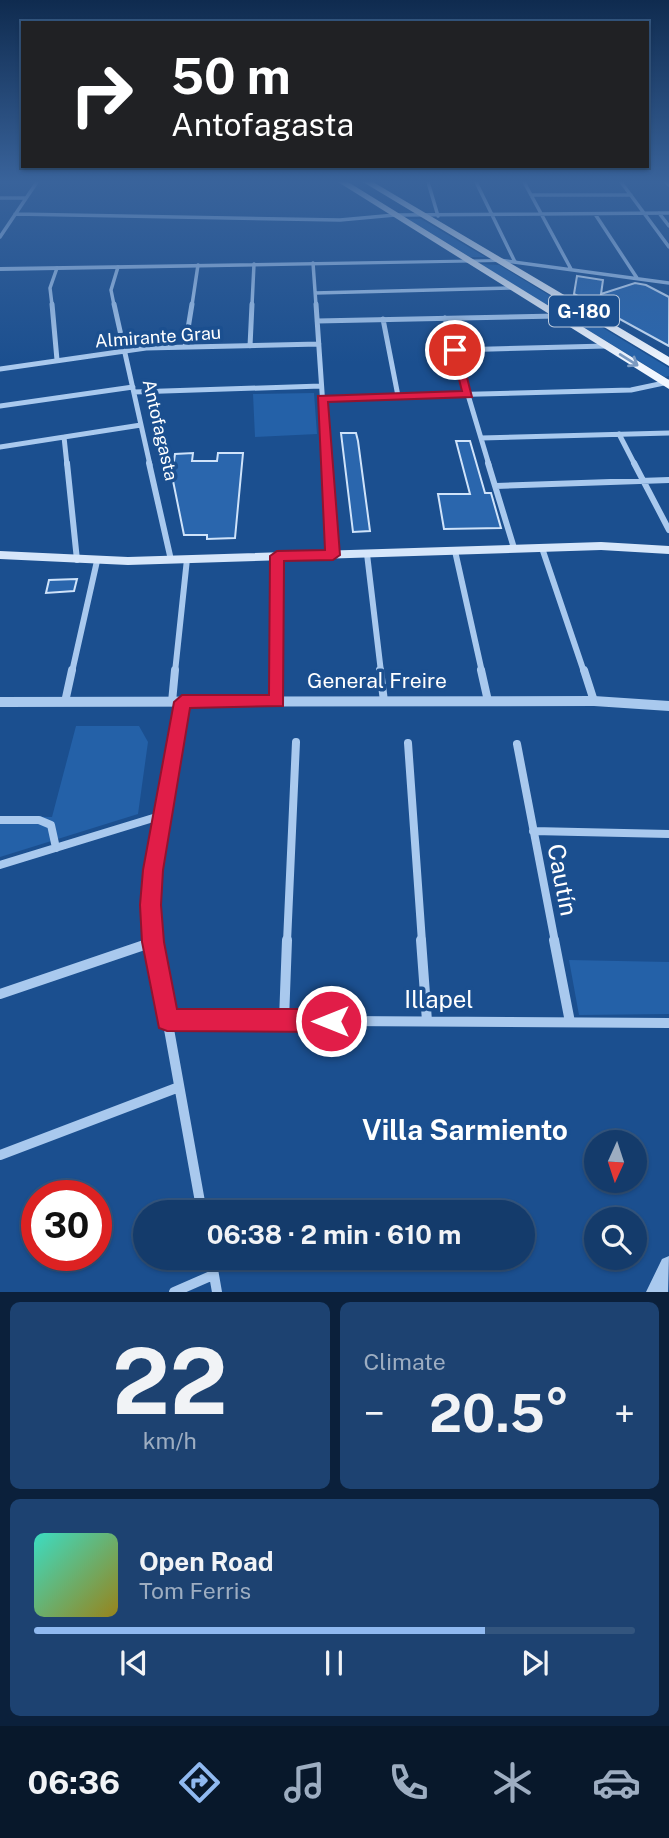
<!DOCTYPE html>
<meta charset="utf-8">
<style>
body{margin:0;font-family:"Public Sans",sans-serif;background:#1d4271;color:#f1f3f6;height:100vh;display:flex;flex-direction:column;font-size:26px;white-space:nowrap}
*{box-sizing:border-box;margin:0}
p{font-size:23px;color:#9dadc1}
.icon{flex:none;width:38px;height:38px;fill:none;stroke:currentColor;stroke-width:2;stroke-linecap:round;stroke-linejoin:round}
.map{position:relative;height:1292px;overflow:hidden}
.panel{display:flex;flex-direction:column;gap:10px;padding:10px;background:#0b203b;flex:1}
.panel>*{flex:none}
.banner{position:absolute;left:21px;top:21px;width:628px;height:147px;border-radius:0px;box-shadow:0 2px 5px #0004,0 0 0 2px #33557e;background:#202124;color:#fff;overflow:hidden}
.needle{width:46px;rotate:183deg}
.controls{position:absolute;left:584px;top:1130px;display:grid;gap:14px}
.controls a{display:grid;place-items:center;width:63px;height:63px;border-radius:50%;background:#143b6b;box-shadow:0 2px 5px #0004,0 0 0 2px #33557e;font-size:35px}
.speed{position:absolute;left:21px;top:1180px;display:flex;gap:14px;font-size:35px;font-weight:700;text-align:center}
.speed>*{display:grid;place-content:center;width:91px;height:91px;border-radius:50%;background:#143b6b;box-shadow:0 2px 5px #0004,0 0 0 2px #33557e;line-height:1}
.speed .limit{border:10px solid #d22;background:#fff;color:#111}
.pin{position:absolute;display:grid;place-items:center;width:60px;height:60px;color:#fff;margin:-30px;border:4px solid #fff;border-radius:50%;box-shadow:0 2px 7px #0007}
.me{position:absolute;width:77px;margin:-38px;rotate:270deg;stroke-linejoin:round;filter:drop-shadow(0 0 5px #0008)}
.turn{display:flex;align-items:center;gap:24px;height:147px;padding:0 35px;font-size:32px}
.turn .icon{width:91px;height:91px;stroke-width:2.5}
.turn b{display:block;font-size:49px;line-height:60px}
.big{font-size:52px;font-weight:700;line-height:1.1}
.panel .tile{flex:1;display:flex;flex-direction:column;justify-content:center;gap:10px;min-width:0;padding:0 24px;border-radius:10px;background:#1d4271}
.panel .dial{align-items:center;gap:0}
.dial b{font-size:91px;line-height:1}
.song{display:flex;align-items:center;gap:21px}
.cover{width:84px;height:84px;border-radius:10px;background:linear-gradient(135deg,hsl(170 70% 55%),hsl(50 70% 35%))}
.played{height:7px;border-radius:4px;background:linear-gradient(90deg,#90b9f0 75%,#33557e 75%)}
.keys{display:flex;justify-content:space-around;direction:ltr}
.heat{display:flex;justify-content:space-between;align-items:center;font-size:38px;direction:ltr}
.panel .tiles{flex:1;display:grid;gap:10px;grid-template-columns:1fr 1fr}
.tile:last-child{grid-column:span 2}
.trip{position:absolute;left:133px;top:1200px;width:402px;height:70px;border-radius:35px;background:#143b6b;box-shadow:0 2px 5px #0004,0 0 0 2px #33557e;font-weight:700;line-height:70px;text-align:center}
.tabs{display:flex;height:112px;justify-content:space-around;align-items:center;background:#08182b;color:#9dadc1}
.tabs .icon{width:49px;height:49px}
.tabs .selected{color:#90b9f0}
.tabs b{font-size:32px;color:#f1f3f6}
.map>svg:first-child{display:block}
.green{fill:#2461a8}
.building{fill:#2a66ad;stroke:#cfe3fa;stroke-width:2}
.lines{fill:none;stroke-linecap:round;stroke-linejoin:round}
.minor-far4{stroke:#a9c9ee;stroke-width:3.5}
.minor-far3{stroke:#a9c9ee;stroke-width:5}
.minor-far2{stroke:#a9c9ee;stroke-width:6}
.minor-far1{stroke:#a9c9ee;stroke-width:8}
.minor{stroke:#a9c9ee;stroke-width:10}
.tertiary{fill:#a9c9ee;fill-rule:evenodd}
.secondary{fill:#d6e6fa;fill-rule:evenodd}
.primary{fill:#f0f6ff;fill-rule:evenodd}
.oneway{stroke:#7b9ac1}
.route{fill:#e11d48;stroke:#92132f;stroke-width:2}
.labels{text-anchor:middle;stroke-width:7;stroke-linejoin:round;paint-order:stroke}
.far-street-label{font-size:18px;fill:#fff;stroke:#1b4f8f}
.shield{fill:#1b4f8f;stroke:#bbcadd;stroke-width:2}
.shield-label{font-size:19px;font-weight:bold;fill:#fff}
.street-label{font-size:21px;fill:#fff;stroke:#1b4f8f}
.near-street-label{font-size:24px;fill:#fff;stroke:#1b4f8f}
.near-neighbourhood-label{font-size:28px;font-weight:bold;fill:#fff;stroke:#1b4f8f}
</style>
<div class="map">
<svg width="669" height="1292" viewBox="0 0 669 1292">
<rect width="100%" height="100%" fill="#1b4f8f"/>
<!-- green -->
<path class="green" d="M408 219H421L485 257H470Z
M480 264 499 265 669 368V376L665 377Z
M314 393 317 434 255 437 253 394Z
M76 726H139L148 742 138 814 0 857V816L52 817Z
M569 960 669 962V1014L579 1015Z"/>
<!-- building -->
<path class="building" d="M577 276 603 280 601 294 635 283 646 285 669 297V346L574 294Z
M341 433H356L358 441 370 531 353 532Z
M456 441H470L485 493H491L501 528 444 529 438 494H470Z
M193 453 192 461H217L218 453H243L235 538 207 539V535H184L169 461H174L175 454Z
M77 579 74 591 46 593 49 580Z"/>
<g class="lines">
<!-- minor-far4 -->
<path class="minor-far4" d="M428 182 438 216
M476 182 515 262
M524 182 571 269
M621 182 669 247
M666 182 669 185
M531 195H631
M0 198H25
M659 213 669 226
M15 214 340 220 395 215 669 213
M595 214 637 278
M0 237 37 182
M499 260 669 283
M313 263 316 305
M315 293 512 288
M52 305 50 288 57 268
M114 305 111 290 118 267
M192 305 198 265
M252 305 254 264"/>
<!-- minor-far3 -->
<path class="minor-far3" d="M52 304 57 360
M114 304 150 465
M316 304 327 465
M445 318 489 465
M383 319 398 396
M317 321 557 316
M250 346 252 304
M185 347 192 304
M455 350 606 346
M0 369 146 348 319 344
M134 392 321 386
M322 398 631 390 669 382
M0 406 133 387
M619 434 635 465
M64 437 67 465
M481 438 669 433
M0 447 141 425"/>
<!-- minor-far2 -->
<path class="minor-far2" d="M67 463 77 560
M149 463 171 560
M327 463 333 555
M488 463 514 548
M634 463 669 530
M496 486 669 480
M542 548 584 672
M455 551 482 672
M367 554 381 672
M277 556V672
M72 672 97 561
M175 672 187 559"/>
<!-- minor-far1 -->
<path class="minor-far1" d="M277 670V702
M380 670 384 701
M481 670 488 701
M584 670 594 701
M65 702 72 670
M172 702 175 670
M408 743 422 942
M517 744 555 942
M0 820H39L51 825 56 848
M533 831 669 834
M0 865 163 815
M153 942 157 851 182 702
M287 942 296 742"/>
<!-- minor -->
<path class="minor" d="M153 940 202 1213
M421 940 427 1021
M554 940 570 1022
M0 994 153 942
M167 1020 669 1023
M284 1020 287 940
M0 1155 179 1087
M211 1258 217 1292
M174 1292 213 1275"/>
<!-- tertiary -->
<path class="tertiary" d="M501 259 502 260 499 262 0 271V267Z
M594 696 669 701V711L594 706 0 707V697Z
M669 1256 668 1292H646L662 1259Z"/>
<!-- secondary -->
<path class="secondary" d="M601 542 669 546V554L601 550 128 565 0 559V551L128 557Z"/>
<!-- primary -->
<path class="primary" d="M338 182H348L669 380V389Z
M363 182H373L669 357V366Z"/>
</g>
<!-- one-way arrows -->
<defs><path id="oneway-shaft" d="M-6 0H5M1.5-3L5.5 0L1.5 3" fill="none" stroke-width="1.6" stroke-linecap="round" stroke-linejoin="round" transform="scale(1.75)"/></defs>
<use class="oneway" href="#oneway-shaft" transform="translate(629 360) rotate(32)"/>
<!-- sky -->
<linearGradient id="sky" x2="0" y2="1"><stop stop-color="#0f2b4f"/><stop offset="0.5" stop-color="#39639b"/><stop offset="1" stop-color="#39639b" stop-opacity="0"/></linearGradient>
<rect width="669" height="363" fill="url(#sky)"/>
<!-- route -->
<path class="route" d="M451 348 460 350 472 397 328 402 340 555 333 560 284 561 283 706 190 708 163 870 161 905 164 942 177 1009H331L340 1013 343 1021 340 1029 331 1032 167 1031 159 1028 142 942 140 905 143 870 174 702 182 695H269L270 556 277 551 325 550 318 396 462 391Z"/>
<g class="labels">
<!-- far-street labels -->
<g class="far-street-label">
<text transform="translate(158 337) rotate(-4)" y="6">Almirante Grau</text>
<text transform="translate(160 430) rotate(77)" y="6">Antofagasta</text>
</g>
<!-- shield labels -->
<rect class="shield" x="549" y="295.5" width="70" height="31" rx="5"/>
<g class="shield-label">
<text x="584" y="318">G-180</text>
</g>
<!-- street labels -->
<g class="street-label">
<text x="377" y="688">General Freire</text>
</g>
<!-- near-street labels -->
<g class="near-street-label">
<text transform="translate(562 880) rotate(79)" y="8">Cautín</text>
<text x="439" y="1008">Illapel</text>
</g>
<!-- near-neighbourhood labels -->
<g class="near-neighbourhood-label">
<text x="465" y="1140">Villa Sarmiento</text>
</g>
</g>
</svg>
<div class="controls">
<a><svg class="needle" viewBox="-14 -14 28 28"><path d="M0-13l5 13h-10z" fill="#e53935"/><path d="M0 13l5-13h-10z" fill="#9dadc1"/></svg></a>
<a><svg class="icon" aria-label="search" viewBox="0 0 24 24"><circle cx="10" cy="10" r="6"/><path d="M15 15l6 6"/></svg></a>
</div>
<div class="speed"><div class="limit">30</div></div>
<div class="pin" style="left:455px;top:350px;background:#d93025"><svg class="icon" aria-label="arrive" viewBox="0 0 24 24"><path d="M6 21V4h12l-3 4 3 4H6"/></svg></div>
<svg class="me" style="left:331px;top:1021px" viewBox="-20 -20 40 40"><circle r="17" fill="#e11d48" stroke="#fff" stroke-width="3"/><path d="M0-11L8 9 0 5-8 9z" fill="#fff"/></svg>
<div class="trip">06:38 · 2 min · 610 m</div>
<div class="banner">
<div class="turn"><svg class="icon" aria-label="right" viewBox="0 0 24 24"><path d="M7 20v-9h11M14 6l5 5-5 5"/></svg><div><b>50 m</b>Antofagasta</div></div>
</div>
</div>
<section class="panel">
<div class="tiles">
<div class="tile dial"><b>22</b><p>km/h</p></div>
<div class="tile"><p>Climate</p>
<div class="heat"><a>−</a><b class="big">20.5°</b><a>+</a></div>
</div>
<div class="tile">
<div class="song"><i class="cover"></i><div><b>Open Road</b><p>Tom Ferris</p></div></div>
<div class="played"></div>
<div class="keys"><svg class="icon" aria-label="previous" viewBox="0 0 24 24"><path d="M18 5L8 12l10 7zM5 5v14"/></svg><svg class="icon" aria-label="pause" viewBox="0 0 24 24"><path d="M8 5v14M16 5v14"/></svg><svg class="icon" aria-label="next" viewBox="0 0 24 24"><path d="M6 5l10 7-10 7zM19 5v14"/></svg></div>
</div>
</div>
</section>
<nav class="tabs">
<b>06:36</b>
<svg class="icon selected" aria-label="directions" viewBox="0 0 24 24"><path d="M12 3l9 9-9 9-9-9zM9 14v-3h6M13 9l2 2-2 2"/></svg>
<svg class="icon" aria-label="music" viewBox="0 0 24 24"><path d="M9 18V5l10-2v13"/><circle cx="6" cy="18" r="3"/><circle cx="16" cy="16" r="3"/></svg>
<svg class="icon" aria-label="phone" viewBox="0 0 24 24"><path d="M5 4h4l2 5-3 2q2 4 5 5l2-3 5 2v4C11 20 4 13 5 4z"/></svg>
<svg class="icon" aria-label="climate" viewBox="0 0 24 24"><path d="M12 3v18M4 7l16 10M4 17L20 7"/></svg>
<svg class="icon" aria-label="car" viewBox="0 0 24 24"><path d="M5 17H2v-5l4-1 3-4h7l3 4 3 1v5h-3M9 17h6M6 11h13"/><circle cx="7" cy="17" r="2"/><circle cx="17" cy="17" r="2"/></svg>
</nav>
